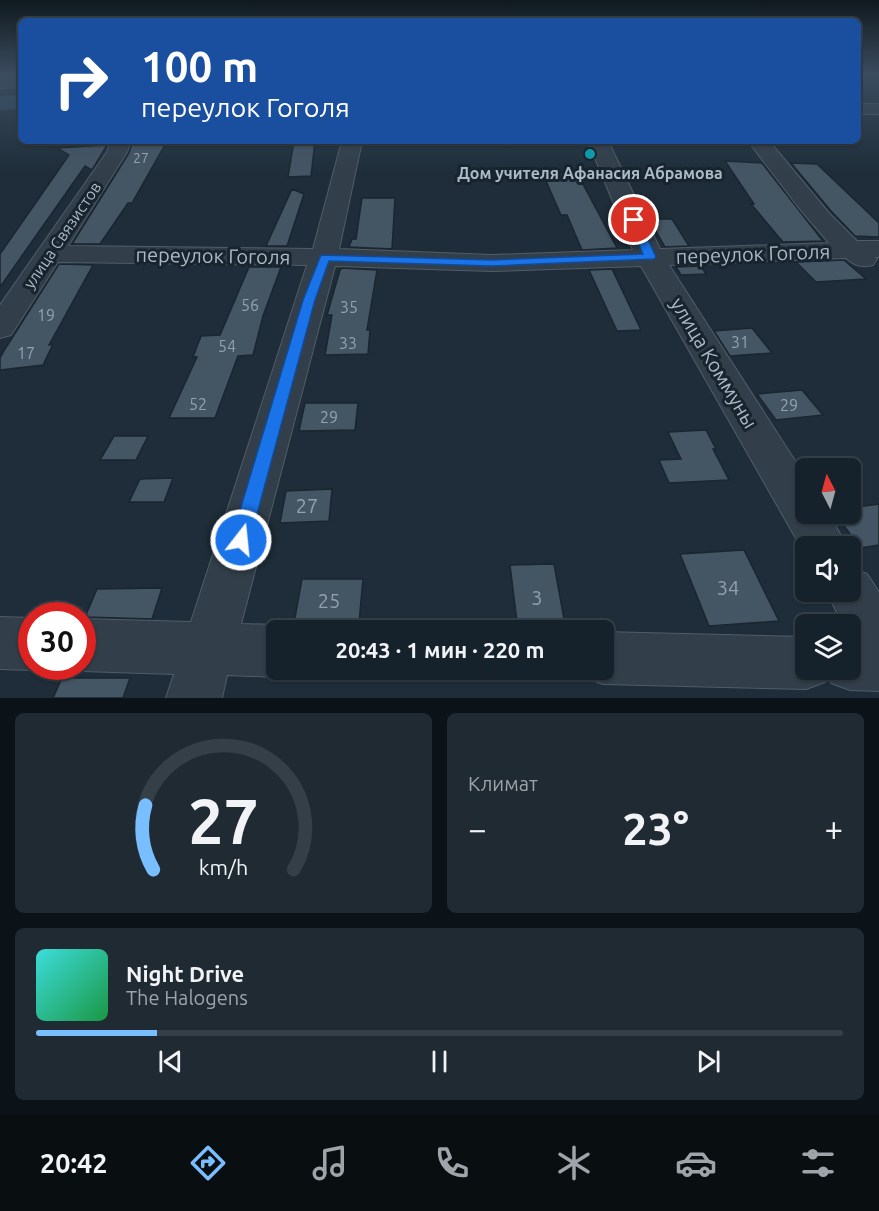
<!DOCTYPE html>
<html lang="ru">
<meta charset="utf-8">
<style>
body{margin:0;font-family:Ubuntu,sans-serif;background:#1f2a33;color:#f1f3f6;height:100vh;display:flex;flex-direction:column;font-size:22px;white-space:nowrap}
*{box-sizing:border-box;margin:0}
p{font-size:20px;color:#9ea4a9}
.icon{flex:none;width:33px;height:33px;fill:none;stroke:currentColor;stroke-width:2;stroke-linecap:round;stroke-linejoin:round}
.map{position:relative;height:698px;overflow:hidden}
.details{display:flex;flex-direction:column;gap:15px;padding:15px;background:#0c1318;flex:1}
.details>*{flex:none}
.top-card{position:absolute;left:18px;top:18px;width:843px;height:126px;border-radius:9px;box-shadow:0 2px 4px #0004,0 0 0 2px #353f47;background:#1a4fa0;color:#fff;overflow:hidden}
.needle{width:39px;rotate:354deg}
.tools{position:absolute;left:795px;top:458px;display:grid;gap:12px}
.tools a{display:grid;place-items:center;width:66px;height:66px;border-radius:9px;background:#16222b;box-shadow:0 2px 4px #0004,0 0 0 2px #353f47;font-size:30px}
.speed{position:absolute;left:18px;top:602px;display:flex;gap:12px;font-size:30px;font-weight:700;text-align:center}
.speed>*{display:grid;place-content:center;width:78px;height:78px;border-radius:50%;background:#16222b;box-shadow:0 2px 4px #0004,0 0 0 2px #353f47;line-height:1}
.speed .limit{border:9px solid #d22;background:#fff;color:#111}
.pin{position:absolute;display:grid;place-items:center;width:51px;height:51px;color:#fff;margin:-26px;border:3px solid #fff;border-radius:50%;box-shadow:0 2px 6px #0007}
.me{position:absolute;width:66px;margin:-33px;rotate:16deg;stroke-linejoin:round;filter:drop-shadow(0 0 4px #0008)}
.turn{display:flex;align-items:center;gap:21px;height:126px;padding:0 24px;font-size:27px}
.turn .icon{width:78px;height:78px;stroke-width:2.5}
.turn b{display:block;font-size:42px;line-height:51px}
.big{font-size:45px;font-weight:600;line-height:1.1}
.details .card{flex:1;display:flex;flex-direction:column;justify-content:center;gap:9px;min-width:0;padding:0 21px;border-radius:9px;background:#1f2a33}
.details .dial{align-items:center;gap:0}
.dial svg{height:156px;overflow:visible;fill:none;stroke:#353f47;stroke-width:7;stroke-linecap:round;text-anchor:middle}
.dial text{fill:#f1f3f6;stroke:none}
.song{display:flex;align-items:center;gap:18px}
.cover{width:72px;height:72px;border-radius:9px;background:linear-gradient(135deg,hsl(180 70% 55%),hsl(140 70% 35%))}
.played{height:6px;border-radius:3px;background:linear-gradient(90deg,#79beff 15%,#353f47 15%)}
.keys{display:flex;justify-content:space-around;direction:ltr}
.heat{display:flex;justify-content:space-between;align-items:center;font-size:33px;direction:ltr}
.details .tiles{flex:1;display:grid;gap:15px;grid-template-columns:1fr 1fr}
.card:last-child{grid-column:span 2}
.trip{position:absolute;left:266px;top:620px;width:348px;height:60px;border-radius:9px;background:#16222b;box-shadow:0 2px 4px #0004,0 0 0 2px #353f47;font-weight:600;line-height:60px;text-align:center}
.tabs{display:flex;height:96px;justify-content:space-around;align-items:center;background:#090e11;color:#9ea4a9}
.tabs .icon{width:42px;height:42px}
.tabs .selected{color:#79beff}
.tabs b{font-size:27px;color:#f1f3f6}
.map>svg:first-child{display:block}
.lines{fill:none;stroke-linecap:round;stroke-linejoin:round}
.river{fill:#2f4a60;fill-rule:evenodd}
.building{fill:#445564;stroke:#1a2630;stroke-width:1.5}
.minor-casing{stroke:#505d68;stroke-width:2}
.minor{fill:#323f4a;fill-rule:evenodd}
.route{fill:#1a73e8;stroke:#114b97;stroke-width:1.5}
.culture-dot{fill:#0f9aa8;stroke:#18242e;stroke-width:2}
.labels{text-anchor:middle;stroke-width:6;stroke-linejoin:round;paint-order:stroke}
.far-number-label{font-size:14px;fill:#92a1ae}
.far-poi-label{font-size:16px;font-weight:bold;fill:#acbac7;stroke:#18242e}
.far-street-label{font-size:16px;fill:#acbac7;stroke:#18242e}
.number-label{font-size:16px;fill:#92a1ae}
.street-label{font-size:20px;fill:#acbac7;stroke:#18242e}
.near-number-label{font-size:20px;fill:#92a1ae}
</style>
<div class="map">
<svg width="879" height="698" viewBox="0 0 879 698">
<rect width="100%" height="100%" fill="#1e2d39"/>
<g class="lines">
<!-- river -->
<path class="river" d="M21 95V109L0 110V96Z"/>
</g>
<!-- building -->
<path class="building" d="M167 141 132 203H128L100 244H72L129 153 132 144Z
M294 141H315L311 176 288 177Z
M107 145 92 170 85 166 0 287V254L69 155 57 148Z
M725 161 762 163 823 241 783 242 751 204H754Z
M791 163 817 164 879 223V237L855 236 831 211Z
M542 172 577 173 617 248 582 250 567 215H561Z
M292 189 304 194 287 246H266Z
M362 198H395L392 249 349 247 352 239H356Z
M649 219H672L689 246 665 247Z
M844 260 866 279 816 282 796 262Z
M59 264 93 265 49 345 53 344 43 365 0 370V358L5 349Z
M701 266 706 274 681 275 676 267Z
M249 267H281L263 316 253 355 238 356 215 418H169L197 357H193L201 336 220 335Z
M342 268 377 270 367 330H370L368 354 325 355 332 315H327L340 270Z
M612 269 641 330 617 331 589 270Z
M752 328 772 353 730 356 714 331Z
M802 390 823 415 776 420 757 394Z
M305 403H358L355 430 299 431Z
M706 430 716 449H713L729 480 669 483 659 460 681 459 668 432Z
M114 436H148L136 460H100Z
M173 478 164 502H129L140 479Z
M332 489 329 521 280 523 286 491Z
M879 504V545L860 548 835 513H850V508Z
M744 550 779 621 709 626 680 554Z
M554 564 566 630H518L510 565Z
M302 579H363L359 623H294Z
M162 588 152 619 85 617 97 589Z
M62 678H130L123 698H53Z"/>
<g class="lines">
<defs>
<path id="minor" d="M21 77V87L0 88V78Z
M858 104H879V114H858Z
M111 141H131L127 152 68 246 313 249 342 141H362L339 249 492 255 633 250 588 141H608L660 249 829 243 799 208 748 141H769L829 213 857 241H879V257H875L877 259 873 265C861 268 855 266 846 258L669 265 806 478V513H828L847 546H806V556L641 266 492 271 335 266 241 624 276 625 288 630H276V669H294L276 677 227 675 222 698H166L174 674 82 671 70 666H82V619L191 622 307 265 58 262 11 335 0 338V305L107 152Z
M850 568 867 574 879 592V691L850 690 831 683 828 674 825 682 806 689 603 684 584 677 581 669H603V632L806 637V669H850V624H843L826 591H850Z
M0 617 32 618V666H41L32 670 0 669Z"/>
</defs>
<!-- minor casing -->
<use href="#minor" class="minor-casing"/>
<!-- minor -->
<use href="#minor" class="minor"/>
</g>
<!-- sky -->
<linearGradient id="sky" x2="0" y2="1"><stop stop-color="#10191f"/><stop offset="0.43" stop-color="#3b4c5f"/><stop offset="1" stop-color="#3b4c5f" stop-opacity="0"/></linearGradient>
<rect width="879" height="173" fill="url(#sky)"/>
<!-- route -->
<path class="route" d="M630 217 639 220 656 257 654 259 492 266 329 261 315 300 250 540 247 546 241 548 234 546 231 540 303 300 321 255 492 260 643 254 628 220Z"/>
<!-- markers -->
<circle class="culture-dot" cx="590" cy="154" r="6"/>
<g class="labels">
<!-- far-number labels -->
<g class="far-number-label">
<text x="141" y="163">27</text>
</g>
<!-- far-poi labels -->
<g class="far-poi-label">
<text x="590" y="179">Дом учителя Афанасия Абрамова</text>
</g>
<!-- far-street labels -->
<g class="far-street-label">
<text transform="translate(62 235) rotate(-56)" y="6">улица Связистов</text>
</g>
<!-- number labels -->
<g class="number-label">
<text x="250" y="311">56</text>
<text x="349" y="313">35</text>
<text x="46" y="321">19</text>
<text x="740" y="348">31</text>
<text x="348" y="349">33</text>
<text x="227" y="352">54</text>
<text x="26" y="359">17</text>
<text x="198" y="410">52</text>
<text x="789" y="411">29</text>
<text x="329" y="423">29</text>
</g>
<!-- street labels -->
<g class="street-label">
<text transform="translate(753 254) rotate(-2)" y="7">переулок Гоголя</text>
<text transform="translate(213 256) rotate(1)" y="7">переулок Гоголя</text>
<text transform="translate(714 363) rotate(59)" y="7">улица Коммуны</text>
</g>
<!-- near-number labels -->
<g class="near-number-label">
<text x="307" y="513">27</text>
<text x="728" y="595">34</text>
<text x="537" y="605">3</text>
<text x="329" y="608">25</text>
</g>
</g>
</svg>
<div class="tools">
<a><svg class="needle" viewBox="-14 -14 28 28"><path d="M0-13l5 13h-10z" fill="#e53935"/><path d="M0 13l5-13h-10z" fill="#9ea4a9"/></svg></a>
<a><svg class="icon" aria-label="sound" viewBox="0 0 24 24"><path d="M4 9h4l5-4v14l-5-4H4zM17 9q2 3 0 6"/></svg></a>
<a><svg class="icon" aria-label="layers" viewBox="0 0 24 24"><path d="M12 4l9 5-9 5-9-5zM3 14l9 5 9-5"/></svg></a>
</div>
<div class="speed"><div class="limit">30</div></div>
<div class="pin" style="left:634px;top:220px;background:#d93025"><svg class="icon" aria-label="arrive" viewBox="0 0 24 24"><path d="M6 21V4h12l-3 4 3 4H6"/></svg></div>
<svg class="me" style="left:241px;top:540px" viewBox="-20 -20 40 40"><circle r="17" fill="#1a73e8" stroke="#fff" stroke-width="3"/><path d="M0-11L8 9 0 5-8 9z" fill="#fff"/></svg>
<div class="trip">20:43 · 1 мин · 220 m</div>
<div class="top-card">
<div class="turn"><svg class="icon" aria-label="right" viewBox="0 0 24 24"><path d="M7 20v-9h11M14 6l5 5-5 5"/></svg><div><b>100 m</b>переулок Гоголя</div></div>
</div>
</div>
<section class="details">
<div class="tiles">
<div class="card dial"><svg viewBox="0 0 100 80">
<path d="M14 69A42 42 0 1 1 86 69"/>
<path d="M14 69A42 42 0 0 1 10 36" stroke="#79beff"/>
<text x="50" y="56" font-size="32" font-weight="700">27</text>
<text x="50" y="72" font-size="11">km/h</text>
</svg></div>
<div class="card"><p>Климат</p>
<div class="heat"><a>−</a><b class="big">23°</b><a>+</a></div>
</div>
<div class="card">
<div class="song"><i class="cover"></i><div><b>Night Drive</b><p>The Halogens</p></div></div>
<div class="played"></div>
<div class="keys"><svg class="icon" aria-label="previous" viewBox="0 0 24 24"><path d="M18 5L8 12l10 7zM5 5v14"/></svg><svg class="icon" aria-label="pause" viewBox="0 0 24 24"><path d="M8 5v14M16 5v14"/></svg><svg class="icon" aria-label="next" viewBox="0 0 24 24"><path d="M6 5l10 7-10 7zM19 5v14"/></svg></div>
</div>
</div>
</section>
<nav class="tabs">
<b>20:42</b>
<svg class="icon selected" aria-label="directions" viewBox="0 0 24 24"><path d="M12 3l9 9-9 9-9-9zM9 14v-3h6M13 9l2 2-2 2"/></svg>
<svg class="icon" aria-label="music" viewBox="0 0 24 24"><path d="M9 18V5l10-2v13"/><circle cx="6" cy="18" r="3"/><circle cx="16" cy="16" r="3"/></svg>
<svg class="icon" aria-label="phone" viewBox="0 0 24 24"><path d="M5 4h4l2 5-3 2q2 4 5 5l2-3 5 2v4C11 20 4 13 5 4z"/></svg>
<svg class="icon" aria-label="climate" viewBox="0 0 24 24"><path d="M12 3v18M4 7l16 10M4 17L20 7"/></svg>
<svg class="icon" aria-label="car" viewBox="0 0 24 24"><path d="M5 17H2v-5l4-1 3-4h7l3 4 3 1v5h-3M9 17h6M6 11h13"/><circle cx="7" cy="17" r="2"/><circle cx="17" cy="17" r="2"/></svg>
<svg class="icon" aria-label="filters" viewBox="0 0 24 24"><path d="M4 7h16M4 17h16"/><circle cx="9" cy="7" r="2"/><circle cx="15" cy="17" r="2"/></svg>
</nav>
